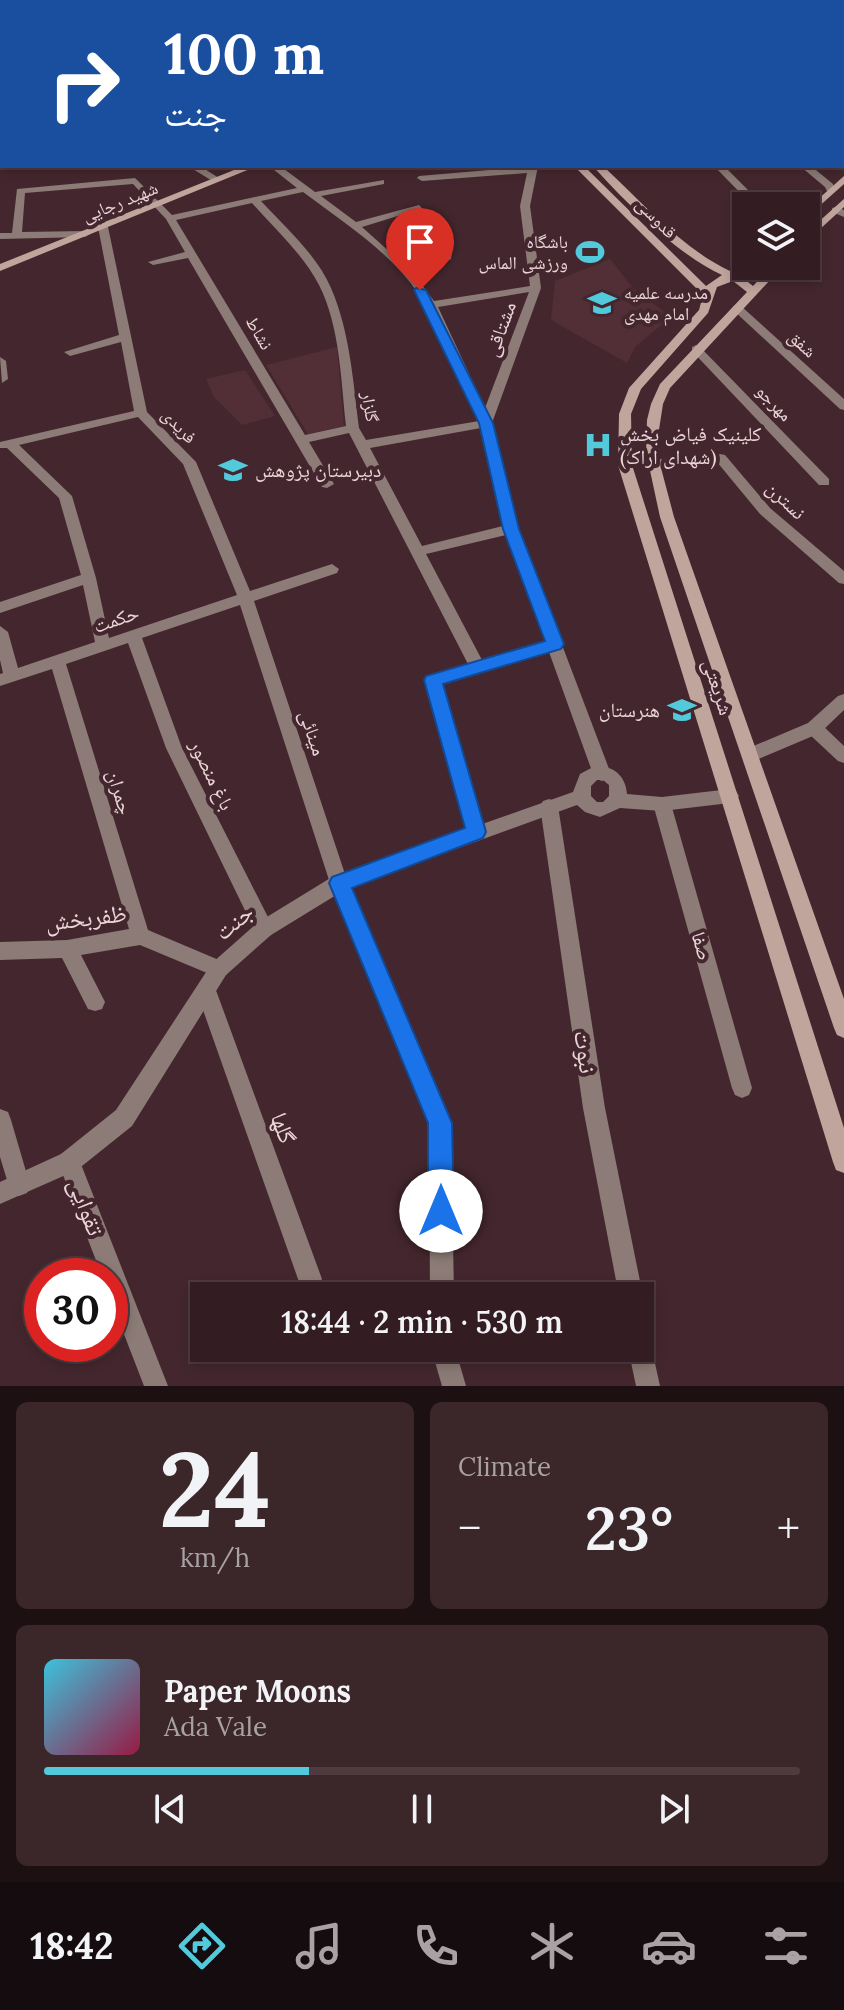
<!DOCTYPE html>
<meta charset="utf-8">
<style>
body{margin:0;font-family:Lora,"Noto Naskh Arabic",serif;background:#3b262a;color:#f1f3f6;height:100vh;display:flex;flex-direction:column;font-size:30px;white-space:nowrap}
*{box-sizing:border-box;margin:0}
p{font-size:26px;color:#a9a2a5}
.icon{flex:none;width:44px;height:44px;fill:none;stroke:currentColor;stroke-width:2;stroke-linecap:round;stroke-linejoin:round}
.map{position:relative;height:1386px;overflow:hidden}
.details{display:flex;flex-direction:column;gap:16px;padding:16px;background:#1c1013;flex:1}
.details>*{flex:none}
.top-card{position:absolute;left:0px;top:0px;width:844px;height:168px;box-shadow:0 4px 12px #0003,0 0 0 2px #4e3b40;background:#1a4fa0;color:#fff;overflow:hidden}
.tools{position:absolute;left:732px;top:192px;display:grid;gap:16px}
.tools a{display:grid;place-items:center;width:88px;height:88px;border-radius:0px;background:#331d22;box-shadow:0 4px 12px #0003,0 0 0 2px #4e3b40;font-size:40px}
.speed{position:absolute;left:24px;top:1258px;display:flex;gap:16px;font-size:40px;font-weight:700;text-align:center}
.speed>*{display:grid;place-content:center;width:104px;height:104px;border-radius:50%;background:#331d22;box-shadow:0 4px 12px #0003,0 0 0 2px #4e3b40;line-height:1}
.speed .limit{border:12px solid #d22;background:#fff;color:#111}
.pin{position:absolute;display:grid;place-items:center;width:68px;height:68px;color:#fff;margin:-82px -34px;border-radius:50% 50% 50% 0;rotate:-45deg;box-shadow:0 0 8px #0007}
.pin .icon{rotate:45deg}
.me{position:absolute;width:88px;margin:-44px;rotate:0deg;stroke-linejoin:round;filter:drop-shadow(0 0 6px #0008)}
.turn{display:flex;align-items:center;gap:28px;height:168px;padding:0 32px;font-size:36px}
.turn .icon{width:104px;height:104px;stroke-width:2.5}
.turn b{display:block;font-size:56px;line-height:68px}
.big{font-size:60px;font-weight:600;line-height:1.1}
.details .tile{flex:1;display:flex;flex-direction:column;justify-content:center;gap:12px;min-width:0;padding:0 28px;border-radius:12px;background:#3b262a}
.details .dial{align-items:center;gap:0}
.dial b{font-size:104px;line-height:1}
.song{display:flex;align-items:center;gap:24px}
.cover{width:96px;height:96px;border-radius:12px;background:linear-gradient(135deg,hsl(190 70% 55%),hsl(340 70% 35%))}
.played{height:8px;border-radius:4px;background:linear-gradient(90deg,#53cadc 35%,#4e3b40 35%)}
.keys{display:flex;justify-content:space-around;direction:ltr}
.heat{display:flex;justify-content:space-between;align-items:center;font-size:44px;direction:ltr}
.details .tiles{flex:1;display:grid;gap:16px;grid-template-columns:1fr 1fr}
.tile:last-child{grid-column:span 2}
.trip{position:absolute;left:190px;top:1282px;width:464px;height:80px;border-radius:0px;background:#331d22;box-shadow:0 4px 12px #0003,0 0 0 2px #4e3b40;font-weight:600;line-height:80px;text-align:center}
.dock{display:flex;height:128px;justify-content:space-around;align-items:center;background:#140c0e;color:#a9a2a5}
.dock .icon{width:56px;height:56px}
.dock .active{color:#53cadc}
.dock b{font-size:36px;color:#f1f3f6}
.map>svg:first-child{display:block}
.built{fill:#522e36}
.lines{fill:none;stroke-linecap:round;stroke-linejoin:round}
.minor{fill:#8c7b76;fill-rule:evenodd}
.tertiary{fill:#8c7b76;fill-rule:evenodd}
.secondary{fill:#c0a59d;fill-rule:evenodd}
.route{fill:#1a73e8;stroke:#114b97;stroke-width:2}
.labels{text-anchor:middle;stroke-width:8;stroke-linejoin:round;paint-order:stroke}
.far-street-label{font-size:18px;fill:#ead6d9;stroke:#44272e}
.far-poi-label{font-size:18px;fill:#ead6d9;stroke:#44272e;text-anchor:end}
.street-label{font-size:20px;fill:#ead6d9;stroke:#44272e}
.poi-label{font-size:20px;fill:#ead6d9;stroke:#44272e;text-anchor:start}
.near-street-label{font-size:24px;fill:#ead6d9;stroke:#44272e}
</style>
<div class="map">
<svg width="844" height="1386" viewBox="0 0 844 1386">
<rect width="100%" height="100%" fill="#44272e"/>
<!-- built -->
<path class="built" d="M610 259 634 289 671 317 635 347 627 363 551 320 555 281Z
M337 347 344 426 308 434 266 365Z
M245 370 275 416 242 425 214 397 206 379Z"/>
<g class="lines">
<!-- minor -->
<path class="minor" d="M5 0H13V2H5Z
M244 0H254L256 2H246Z
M365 0H374L376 2H367Z
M604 0H613L615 2H606Z
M683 0H693L695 2H685Z
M735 0H745L733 2Z
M769 0H779L781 2H771Z
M842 29H844V34H842Z
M842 76H844V81H842Z
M0 83H2V89H0Z
M2 112V125L0 126V113Z
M842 141 844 142V148L842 147Z
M188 166H200L222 180 214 182Z
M269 166H280L315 192 384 180V184L321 196 356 222 419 205 454 241 451 259 416 277 434 301 530 286 520 206 527 173 422 181 417 178 419 176 538 166 530 206 541 288 492 423 518 529 611 774 608 779 602 781 596 779 593 774 549 652 442 683 485 832 482 837 476 840 470 837 467 832 425 680 427 676 468 664 349 433 309 442 334 484 327 488 322 487 188 258 153 265 148 262 185 252 166 219 133 184 25 193 22 232 85 231 90 234 85 237 0 239V233H12L17 189 135 178 172 215 297 188ZM303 192C343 222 389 251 418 293 444 331 459 378 479 421L366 440 359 428C353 381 350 332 331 288 317 255 285 227 261 201ZM252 203C275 229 303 254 319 285 340 326 341 381 346 426L305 435 176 220ZM414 211 444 242 442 255 411 271 362 227ZM529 292 485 408 438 307ZM481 428 503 526 422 546 370 448ZM506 535 545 641 482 660 426 554Z
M714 166H724L764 206H753Z
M800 166H811L833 184 834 193H828L825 187Z
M836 207 844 210V217L832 212V208Z
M103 224 108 227 147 412 196 462 250 591 332 564 339 569 337 573 254 601 348 883 451 1123 454 1296H430L429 1123 330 883 240 605 142 638 182 748 271 923 273 929 271 935 264 938 257 935 166 748 128 643 66 664 148 930 226 963 229 969 226 975 219 978 140 945 81 955 105 1002 102 1009 95 1011 88 1009 62 958 0 960V942L67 940 129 929 52 669 0 686V674L3 673 0 660V626L8 632 18 668 95 642 83 585 0 613V602L81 575 59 498 7 448H0V442L134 411 121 342 70 356 64 352 119 335 98 227ZM138 417 183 464 237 595 109 638 96 578 72 496 19 445Z
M696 345 700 347 829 479V485H819L692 351V347Z
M0 357 6 361 8 379 2 383Z
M720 454 725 455 770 508 844 571V584L839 583 760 514 717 462 651 468 644 464 651 460Z
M814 722 820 723 844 746V763L838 761 808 733 806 728 808 723Z
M662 797 668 799 671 804 752 1088 749 1095 742 1098 735 1095 732 1088 653 804 656 799Z
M549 799 555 801 558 806 605 1108 643 1296 640 1303V1296H619L583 1108 540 806 543 801Z
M207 984 214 986 217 993 322 1279 318 1287 310 1291 302 1287 298 1279 197 993 200 986Z
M0 1109 8 1112 11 1120 30 1185 27 1193 19 1196 11 1193 0 1157Z
M69 1151 77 1154 168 1386H144L110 1298V1276H102L58 1162 61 1154Z
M640 1333 649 1336 660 1386H636L628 1348H640Z
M431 1348H455L466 1386H442Z"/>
<!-- tertiary -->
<path class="tertiary" d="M128 0H136L138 2H130Z
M733 306H741L844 399V410L840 409 733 310Z
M844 694V710L820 733 756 760H744L742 755 744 750 808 723 838 696Z
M595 766C613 765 626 776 627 794L662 797 730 789 736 791 739 796 736 801 730 803 662 811 620 808 600 817 585 812 577 805 346 889 271 935 226 975 132 1126 77 1170 0 1204V1182L61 1154 116 1110 212 963 257 923 332 877 573 792 580 774ZM603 780 609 785V796L603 802H597L591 796V786L597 780Z"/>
<!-- secondary -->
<path class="secondary" d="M456 0H464V2H456Z
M470 0H478V2H470Z
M0 9H2V13H0Z
M244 166H257L0 271V264Z
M574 166H584L706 286 722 275C678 255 626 203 593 166H603C643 203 681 248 730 271L746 263V266H753L739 275 753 286 772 266H783L670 388 663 404 658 436 661 468 674 517 844 999V1038L837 1035 834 1028 660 517 646 452 647 420 651 404 660 384 747 292 733 281 717 287 708 313 641 389 631 414 632 465 844 1128V1173L836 1170 833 1162 618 465 619 414 629 388 699 310 703 295Z
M844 176V184L806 218V210Z
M844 199V207L806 242V233Z"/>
</g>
<!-- route -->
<path class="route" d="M416 288 426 290 493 423 519 529 564 644 561 649 443 684 486 832 483 838 352 888 452 1123 454 1211 450 1220 441 1224 432 1220 428 1211V1123L329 883 332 877 465 828 424 680 426 676 545 641 503 529 479 423 414 290Z"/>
<!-- icons -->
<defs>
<symbol id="stadium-bare" viewBox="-9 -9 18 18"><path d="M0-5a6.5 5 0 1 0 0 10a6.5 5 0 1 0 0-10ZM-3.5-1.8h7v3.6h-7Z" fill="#53cadc" stroke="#44272e" stroke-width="2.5" paint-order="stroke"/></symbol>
<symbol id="school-bare" viewBox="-9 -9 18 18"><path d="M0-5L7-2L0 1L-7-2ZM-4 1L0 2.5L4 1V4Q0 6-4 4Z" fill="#53cadc" stroke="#44272e" stroke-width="2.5" paint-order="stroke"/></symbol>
<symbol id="hospital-bare" viewBox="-9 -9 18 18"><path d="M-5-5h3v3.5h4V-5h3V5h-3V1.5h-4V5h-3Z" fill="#53cadc" stroke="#44272e" stroke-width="2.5" paint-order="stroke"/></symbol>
</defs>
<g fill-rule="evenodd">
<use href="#stadium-bare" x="570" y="232" width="40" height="40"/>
<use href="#school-bare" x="582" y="283" width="40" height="40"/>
<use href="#hospital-bare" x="578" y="425" width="40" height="40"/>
<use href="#school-bare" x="213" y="450" width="40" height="40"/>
<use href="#school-bare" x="662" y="690" width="40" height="40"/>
</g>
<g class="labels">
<!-- far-street labels -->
<g class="far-street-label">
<text transform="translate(120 202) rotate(-22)" y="6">شهید رجایی</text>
<text transform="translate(656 218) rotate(45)" y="6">قدوسی</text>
<text transform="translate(259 333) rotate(60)" y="6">نشاط</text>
<text transform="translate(802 344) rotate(42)" y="6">شفق</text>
<text transform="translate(774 403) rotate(46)" y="6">مهرجو</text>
<text transform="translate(370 407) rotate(81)" y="6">گلزار</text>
<text transform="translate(179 426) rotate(46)" y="6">فریدی</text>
</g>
<!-- far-poi labels -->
<g class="far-poi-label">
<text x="568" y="248">باشگاه<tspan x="568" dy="21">ورزشی الماس</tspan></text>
<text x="624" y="299" text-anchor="start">مدرسه علمیه<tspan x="624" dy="21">امام مهدی</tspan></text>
</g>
<!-- street labels -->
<g class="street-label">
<text transform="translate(500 329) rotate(-70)" y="7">مشتاقی</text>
<text transform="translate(786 500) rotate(44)" y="7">نسترن</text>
<text transform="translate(116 619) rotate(-19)" y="7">حکمت</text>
<text transform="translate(718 687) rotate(72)" y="7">شریعتی</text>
<text transform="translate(313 733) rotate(72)" y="7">مینائی</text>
<text transform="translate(212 775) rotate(64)" y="7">باغ منصور</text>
<text transform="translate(120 792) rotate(73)" y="7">چمران</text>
<text transform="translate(702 946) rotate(74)" y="7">صفا</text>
</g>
<!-- poi labels -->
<g class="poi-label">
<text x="620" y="441">کلینیک فیاض بخش<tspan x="620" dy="23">(شهدای اراک)</tspan></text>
<text x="255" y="477">دبیرستان پژوهش</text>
<text x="660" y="717" text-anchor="end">هنرستان</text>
</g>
<!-- near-street labels -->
<g class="near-street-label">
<text transform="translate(86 918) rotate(-7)" y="8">ظفربخش</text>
<text transform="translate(234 922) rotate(-40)" y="8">جنت</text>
<text transform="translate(585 1052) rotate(82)" y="8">نبوت</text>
<text transform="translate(283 1128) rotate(70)" y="8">گلها</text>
<text transform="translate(86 1207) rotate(69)" y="8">تقوایی</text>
</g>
</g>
</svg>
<div class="tools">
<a><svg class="icon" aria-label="layers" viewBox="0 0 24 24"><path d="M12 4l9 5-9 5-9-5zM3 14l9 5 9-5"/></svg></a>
</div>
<div class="speed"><div class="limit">30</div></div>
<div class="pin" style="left:420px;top:290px;background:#d93025"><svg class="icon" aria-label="arrive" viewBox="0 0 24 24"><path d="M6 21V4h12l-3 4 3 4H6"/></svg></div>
<svg class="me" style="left:441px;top:1211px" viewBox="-20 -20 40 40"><circle r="19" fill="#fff"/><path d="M0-13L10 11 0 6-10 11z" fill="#1a73e8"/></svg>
<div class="trip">18:44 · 2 min · 530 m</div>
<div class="top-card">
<div class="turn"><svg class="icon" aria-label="right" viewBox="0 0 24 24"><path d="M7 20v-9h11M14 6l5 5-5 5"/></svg><div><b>100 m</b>جنت</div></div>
</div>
</div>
<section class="details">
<div class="tiles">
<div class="tile dial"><b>24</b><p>km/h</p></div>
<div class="tile"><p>Climate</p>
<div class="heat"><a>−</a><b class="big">23°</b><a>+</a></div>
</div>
<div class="tile">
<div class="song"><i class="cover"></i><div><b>Paper Moons</b><p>Ada Vale</p></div></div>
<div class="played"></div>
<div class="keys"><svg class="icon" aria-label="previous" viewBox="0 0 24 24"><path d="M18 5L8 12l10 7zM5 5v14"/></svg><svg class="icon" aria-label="pause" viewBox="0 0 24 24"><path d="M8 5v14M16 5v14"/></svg><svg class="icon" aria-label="next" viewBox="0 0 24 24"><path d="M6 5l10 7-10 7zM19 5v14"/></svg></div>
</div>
</div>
</section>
<nav class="dock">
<b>18:42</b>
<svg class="icon active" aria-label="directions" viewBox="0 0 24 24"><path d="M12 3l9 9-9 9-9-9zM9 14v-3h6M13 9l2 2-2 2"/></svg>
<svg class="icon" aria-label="music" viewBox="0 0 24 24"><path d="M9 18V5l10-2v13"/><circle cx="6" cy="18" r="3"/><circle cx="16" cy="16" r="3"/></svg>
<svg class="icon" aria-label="phone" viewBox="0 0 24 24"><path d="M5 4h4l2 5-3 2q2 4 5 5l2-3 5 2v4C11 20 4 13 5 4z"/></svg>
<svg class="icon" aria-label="climate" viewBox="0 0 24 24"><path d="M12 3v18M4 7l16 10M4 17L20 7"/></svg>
<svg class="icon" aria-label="car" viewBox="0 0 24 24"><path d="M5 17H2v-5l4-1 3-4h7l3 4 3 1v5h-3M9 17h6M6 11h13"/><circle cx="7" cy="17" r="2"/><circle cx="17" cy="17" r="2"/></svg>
<svg class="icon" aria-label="filters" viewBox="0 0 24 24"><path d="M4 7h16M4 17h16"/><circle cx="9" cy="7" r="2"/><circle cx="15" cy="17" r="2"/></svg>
</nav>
